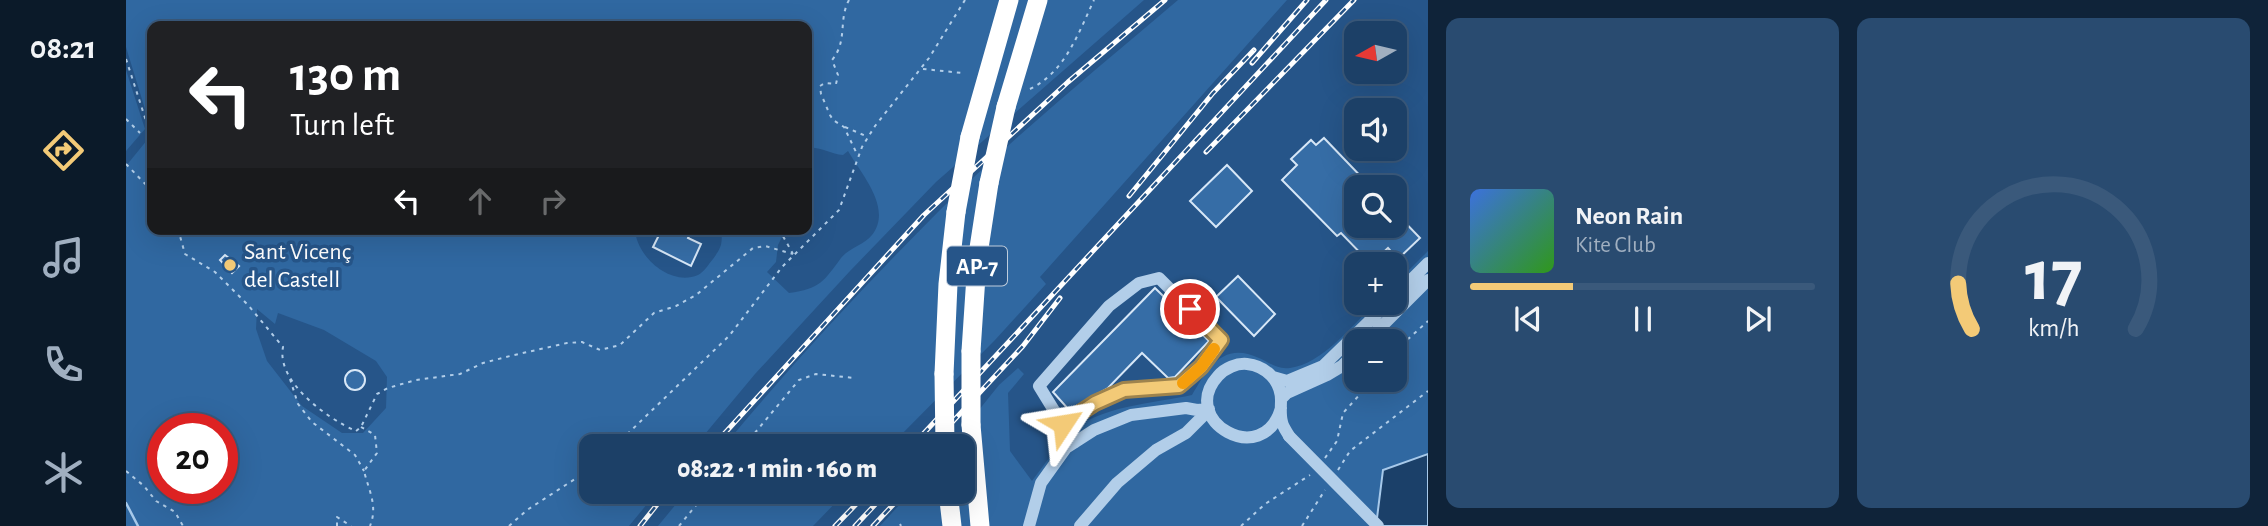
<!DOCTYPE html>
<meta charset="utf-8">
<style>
body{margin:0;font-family:"Alegreya Sans",sans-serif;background:#294b70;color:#f1f3f6;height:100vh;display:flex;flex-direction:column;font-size:26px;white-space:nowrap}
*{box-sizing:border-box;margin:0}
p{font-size:23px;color:#a0afc0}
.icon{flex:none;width:38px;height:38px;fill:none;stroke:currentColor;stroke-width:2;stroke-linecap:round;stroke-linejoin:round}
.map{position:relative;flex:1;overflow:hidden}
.drawer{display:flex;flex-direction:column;gap:18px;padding:18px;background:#0f2339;width:840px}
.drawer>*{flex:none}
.hud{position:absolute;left:21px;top:21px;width:665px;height:214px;border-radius:14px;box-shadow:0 7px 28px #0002,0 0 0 2px #3a597b;background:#202124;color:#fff;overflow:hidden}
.needle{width:46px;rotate:262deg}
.controls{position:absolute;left:1218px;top:21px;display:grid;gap:14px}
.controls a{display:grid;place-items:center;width:63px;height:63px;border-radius:14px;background:#1c4067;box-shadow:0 7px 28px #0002,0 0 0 2px #3a597b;font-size:35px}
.speed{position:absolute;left:21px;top:413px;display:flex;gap:14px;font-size:35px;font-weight:700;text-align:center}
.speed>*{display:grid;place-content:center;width:91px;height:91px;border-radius:50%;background:#1c4067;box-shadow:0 7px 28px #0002,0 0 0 2px #3a597b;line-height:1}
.speed .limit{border:10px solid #d22;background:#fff;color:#111}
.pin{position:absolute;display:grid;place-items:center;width:60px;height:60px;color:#fff;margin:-30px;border:4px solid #fff;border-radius:50%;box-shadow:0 2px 7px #0007}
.me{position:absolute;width:77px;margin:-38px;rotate:57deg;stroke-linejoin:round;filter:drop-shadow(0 0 5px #0008)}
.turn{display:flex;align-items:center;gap:24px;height:147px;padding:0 28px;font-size:32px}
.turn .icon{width:91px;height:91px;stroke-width:2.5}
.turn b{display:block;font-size:49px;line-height:60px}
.lanes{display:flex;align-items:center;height:66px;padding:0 28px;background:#0003;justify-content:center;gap:35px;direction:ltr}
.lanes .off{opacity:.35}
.drawer .widget{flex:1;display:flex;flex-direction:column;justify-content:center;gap:10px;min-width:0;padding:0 24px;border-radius:14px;background:#294b70}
.drawer .dial{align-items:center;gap:0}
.dial svg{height:182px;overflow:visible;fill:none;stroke:#3a597b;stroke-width:7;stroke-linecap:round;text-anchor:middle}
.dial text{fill:#f1f3f6;stroke:none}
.song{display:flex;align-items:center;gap:21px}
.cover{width:84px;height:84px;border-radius:10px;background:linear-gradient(135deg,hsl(220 70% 55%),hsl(110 70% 35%))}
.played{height:7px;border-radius:4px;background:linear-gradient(90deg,#f3ca77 30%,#3a597b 30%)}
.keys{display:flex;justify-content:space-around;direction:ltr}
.drawer .tiles{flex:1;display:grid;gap:18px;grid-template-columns:repeat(2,1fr)}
.trip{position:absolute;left:453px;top:434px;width:396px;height:70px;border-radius:14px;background:#1c4067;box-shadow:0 7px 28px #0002,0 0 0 2px #3a597b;font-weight:800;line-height:70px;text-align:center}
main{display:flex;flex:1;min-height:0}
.tab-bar{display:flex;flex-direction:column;width:126px;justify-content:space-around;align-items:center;background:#0b1a29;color:#a0afc0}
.tab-bar .icon{width:49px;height:49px}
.tab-bar .on{color:#f3ca77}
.tab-bar b{font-size:32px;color:#f1f3f6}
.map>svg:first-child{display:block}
.green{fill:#3068a1;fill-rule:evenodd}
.water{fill:#1b4069;stroke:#a7c9ea;stroke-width:2}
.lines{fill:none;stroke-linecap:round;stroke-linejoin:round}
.stream{stroke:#a7c9ea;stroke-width:2.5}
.building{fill:#366da6;stroke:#d7e7f7;stroke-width:2}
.path{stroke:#b2cee9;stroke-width:2;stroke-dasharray:3.5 5;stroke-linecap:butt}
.minor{stroke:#b2cee9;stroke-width:12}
.highway{stroke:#fff;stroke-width:19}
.rail-casing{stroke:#fff;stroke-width:5}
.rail{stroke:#265589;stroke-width:2.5;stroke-dasharray:8;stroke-linecap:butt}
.minor-bridge{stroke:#b2cee9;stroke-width:12}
.highway-bridge{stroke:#fff;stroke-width:19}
.route-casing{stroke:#9e834d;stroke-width:18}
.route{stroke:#f3ca77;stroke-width:12}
.slow{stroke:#f59e0b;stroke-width:12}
.poi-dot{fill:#f3ca77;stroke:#265589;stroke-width:2.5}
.labels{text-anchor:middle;stroke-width:7;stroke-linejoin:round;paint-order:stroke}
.shield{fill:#265589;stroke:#beccdc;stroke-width:2}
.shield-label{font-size:23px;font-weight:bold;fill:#fff}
.poi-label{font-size:24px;fill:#fff;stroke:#265589;text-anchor:start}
</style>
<main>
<nav class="tab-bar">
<b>08:21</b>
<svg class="icon on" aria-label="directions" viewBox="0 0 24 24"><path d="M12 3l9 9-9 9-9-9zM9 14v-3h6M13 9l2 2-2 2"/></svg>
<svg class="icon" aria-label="music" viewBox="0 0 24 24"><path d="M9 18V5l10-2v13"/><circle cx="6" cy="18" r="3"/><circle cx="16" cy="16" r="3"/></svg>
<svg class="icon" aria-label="phone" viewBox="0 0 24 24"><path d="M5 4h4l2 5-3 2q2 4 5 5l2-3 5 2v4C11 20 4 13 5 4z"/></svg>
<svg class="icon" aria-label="climate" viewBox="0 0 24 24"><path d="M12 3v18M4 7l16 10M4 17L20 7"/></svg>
</nav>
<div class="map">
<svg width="1302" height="526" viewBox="0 0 1302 526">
<rect width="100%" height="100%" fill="#265589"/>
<!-- green -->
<path class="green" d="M0 0H1018L810 182 724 271 629 374 569 446H466V492H531L503 526H0V166L26 134V229H509C510 256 544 287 572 275 578 272 582 265 587 259 595 248 597 244 595 229H660L652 245 650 262 641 272 663 293C694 289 698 281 715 258 723 248 738 245 746 235 767 208 735 174 722 151L717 155C704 154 694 146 681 148V26H26V132L0 47ZM131 309 149 324 152 313 198 330 250 361 261 377 260 408 237 433H216L176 406 141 361 130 329ZM37 429H96V488H37Z
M1052 0H1161L914 277 920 284 869 340 764 446H598C665 365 738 286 813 211 888 136 971 69 1052 0Z
M0 70 19 129 0 151Z
M1302 251V454L1257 470 1250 526H754L785 492H836V446H824L873 385 892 368 898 374 882 393 884 451 906 481C918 465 930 448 943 434 970 406 1030 403 1066 395 1082 368 1097 341 1133 358 1143 362 1151 370 1164 368 1196 364 1227 325 1249 303H1269V284ZM1230 341H1269V380H1230Z
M560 492H720L687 526H532Z"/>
<!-- water -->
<path class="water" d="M1302 454V526H1250L1257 470Z"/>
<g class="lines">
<!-- stream -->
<path class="stream" d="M0 503 12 526"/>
</g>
<!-- building -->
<path class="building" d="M1198 138 1245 187H1230V226H1269V212L1294 238 1272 259 1262 248 1245 264 1215 233 1211 236 1156 180 1171 165 1165 159 1185 140 1190 145Z
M1101 165 1126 191 1090 227 1064 201Z
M536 229H546L553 232 554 229H566L562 238 575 244 565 266 527 247Z
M99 255 113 266 106 273 94 260Z
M1112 276 1149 314 1128 336 1090 297Z
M1029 288 1083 341 1049 377 1042 378 1016 353 982 388 943 410 927 392Z
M219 380a10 10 0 1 1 20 0a10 10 0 1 1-20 0Z"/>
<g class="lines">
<!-- path -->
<path class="path" d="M723 0C712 20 722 41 706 60L712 75 710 84 699 83 694 86 695 94 704 115 707 120 718 127 731 154
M0 59 23 130 25 146 20 176 26 191
M797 69 837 73
M904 89C939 72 952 34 968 0
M0 119 14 133
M719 127 742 137
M0 164 24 189
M52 229 59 254 89 272 122 305 157 347C150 382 202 419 230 431L235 427 251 394 262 388 290 380 334 374 357 363 384 356 441 343 456 342 474 350 494 345 528 313 550 306 570 295 627 248 639 246 667 254
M653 229 667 254
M1269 351 1302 321
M164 379 172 404 186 422 229 455 238 471
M235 427 249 435 251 453 238 471C243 491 252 506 244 526
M489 446 603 336 656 267 713 210 736 147 749 126 803 58 839 0
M618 446 673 380 690 374 728 378
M1199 458 1211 441 1217 413 1247 380
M1212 470 1224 451 1302 391
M0 471 18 486 30 501 49 512 57 526
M774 524 775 526
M211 526V517L225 526
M383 526 401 510 466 468
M553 526 581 492
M1115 526 1139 504 1184 475
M1176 526 1199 490"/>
<!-- minor -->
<path class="minor" d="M1269 296 1302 263
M1235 303 1250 322
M1241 341 1302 280
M1147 377 1161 381 1197 366 1262 303
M1155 399 1161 393 1201 375 1216 366 1230 352
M1155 408C1138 470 1051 421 1092 376 1099 368 1111 363 1121 364 1140 366 1155 381 1155 400 1155 407 1154 415 1156 422 1157 427 1161 432 1163 436
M937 424 969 403 998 390 1053 386 1075 367 1095 340 1033 278 1013 283 983 306 913 386 948 443
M903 526 915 483 940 448 968 430 1005 415 1060 408 1071 410 1083 409
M954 526 991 483 1030 450 1060 433 1083 410"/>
<!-- highway -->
<path class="highway" d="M880 107 912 0
M844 137 883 0
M845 351 851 261 863 183
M818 374 822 284 830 212
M845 425 854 526
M822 492 826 526"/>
<defs>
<path id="rail" d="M1126 63 1181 0
M1080 152 1228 0
M1003 196 1087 93 1128 50
M587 446 798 215 942 82 1039 0
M786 446 1200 0
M804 446 897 346 934 298
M514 526 541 492
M709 526 742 492
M729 526 761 492
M747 526 779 492"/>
</defs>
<!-- rail casing -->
<use href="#rail" class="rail-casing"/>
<!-- rail -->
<use href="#rail" class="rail"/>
<!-- minor-bridge -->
<path class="minor-bridge" d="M1163 436 1252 526"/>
<!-- highway-bridge -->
<path class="highway-bridge" d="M863 183 880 107
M830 212 844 137
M845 351V425
M818 374 819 446"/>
</g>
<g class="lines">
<defs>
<path id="route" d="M937 424 969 403 998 390 1053 386 1075 367 1095 340 1064 309"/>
</defs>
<!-- route casing -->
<use href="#route" class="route-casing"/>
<!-- route -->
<use href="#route" class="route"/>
<!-- slow -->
<path class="slow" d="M1057 383 1075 367 1088 349"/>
</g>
<!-- markers -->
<circle class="poi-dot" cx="104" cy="265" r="7"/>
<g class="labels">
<!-- shield labels -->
<rect class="shield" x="821" y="246.5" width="60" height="39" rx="5"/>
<g class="shield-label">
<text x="851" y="274">AP-7</text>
</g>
<!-- poi labels -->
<g class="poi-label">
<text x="118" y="259">Sant Vicenç<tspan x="118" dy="28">del Castell</tspan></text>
</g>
</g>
</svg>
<div class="controls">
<a><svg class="needle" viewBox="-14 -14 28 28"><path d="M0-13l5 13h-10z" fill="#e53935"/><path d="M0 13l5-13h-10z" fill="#a0afc0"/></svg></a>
<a><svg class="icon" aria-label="sound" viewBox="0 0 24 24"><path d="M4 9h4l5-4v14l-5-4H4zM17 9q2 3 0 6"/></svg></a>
<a><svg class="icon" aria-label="search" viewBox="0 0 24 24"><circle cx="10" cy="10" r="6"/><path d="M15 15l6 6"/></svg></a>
<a>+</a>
<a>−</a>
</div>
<div class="speed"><div class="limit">20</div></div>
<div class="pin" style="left:1064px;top:309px;background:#d93025"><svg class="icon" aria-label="arrive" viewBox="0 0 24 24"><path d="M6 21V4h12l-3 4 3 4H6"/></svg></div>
<svg class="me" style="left:937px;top:424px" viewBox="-20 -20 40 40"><path d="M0-17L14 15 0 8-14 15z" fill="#f3ca77" stroke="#fff" stroke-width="4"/></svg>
<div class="trip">08:22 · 1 min · 160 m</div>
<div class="hud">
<div class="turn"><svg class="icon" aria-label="left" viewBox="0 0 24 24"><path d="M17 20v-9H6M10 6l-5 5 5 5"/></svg><div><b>130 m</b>Turn left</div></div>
<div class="lanes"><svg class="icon" aria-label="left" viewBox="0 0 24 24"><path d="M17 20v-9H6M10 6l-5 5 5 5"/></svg><svg class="icon off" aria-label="ahead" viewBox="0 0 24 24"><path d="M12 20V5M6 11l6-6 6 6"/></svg><svg class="icon off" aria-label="right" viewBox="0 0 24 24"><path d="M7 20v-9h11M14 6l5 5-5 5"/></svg></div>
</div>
</div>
<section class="drawer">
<div class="tiles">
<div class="widget">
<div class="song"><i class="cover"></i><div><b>Neon Rain</b><p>Kite Club</p></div></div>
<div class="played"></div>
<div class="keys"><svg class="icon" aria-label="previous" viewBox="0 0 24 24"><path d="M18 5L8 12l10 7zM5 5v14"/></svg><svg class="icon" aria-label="pause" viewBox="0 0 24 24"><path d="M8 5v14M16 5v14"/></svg><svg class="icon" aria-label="next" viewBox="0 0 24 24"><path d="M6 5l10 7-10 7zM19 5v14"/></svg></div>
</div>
<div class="widget dial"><svg viewBox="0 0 100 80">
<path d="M14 69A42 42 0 1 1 86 69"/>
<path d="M14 69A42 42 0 0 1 8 49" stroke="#f3ca77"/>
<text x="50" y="56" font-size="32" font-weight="700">17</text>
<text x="50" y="72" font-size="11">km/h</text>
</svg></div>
</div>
</section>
</main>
